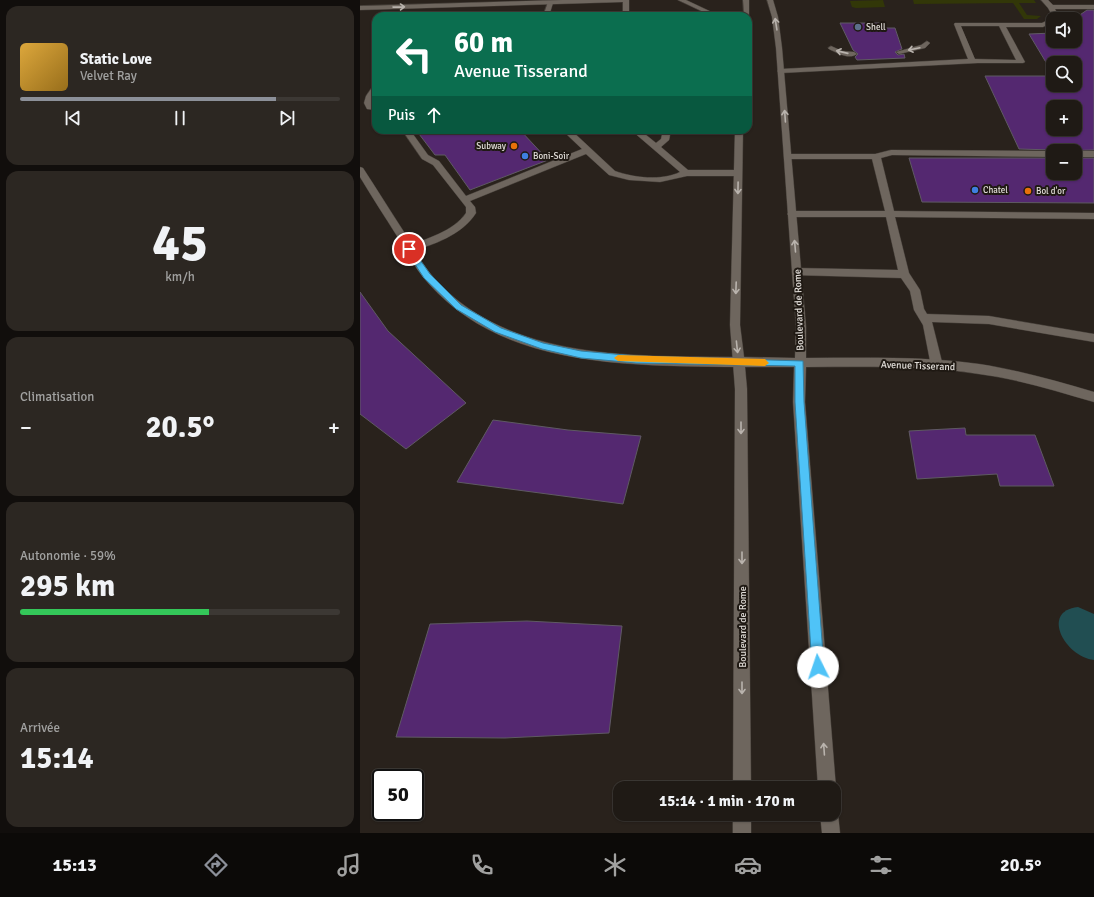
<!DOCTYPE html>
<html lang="fr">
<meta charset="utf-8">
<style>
body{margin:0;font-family:Signika,sans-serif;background:#2c2722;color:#f1f3f6;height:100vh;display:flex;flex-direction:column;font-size:15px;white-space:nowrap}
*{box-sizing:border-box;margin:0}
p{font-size:13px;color:#a1a1a0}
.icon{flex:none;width:22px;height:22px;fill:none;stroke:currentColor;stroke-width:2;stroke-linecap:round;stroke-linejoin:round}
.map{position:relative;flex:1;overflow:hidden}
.panel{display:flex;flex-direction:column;gap:6px;padding:6px;background:#110e0c;width:360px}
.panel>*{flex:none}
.hud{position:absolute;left:12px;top:12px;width:380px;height:122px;border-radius:12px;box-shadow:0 1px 3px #0004,0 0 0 1px #3c3834;background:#0b6e4f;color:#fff;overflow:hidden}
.controls{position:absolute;left:686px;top:12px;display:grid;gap:8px}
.controls a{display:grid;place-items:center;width:36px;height:36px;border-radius:8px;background:#1f1a15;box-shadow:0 1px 3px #0004,0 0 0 1px #3c3834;font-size:20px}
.speed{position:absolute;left:12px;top:769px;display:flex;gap:8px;font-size:20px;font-weight:700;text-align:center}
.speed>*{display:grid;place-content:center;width:52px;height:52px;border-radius:50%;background:#1f1a15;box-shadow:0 1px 3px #0004,0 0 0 1px #3c3834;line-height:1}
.speed .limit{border:2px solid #111;border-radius:6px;background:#fff;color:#111}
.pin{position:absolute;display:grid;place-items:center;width:34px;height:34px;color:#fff;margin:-17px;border:2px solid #fff;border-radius:50%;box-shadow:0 1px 4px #0007}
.me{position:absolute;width:44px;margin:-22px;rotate:356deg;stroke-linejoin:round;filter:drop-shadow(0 0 3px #0008)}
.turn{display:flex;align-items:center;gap:14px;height:84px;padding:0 16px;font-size:18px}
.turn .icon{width:52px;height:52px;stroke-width:2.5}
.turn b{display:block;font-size:28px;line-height:34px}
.then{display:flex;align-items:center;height:38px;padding:0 16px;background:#0003;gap:8px;font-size:15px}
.big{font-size:30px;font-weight:700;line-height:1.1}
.panel .widget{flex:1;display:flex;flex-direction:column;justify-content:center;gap:6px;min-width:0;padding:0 14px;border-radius:12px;background:#2c2722}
.panel .dial{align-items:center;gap:0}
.dial b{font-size:52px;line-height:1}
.song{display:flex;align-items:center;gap:12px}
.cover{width:48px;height:48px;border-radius:6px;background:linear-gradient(135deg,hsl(40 70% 55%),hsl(40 70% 35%))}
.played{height:4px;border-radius:2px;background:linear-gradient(90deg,#8c9099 80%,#3c3834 80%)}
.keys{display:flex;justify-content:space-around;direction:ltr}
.heat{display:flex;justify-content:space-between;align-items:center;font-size:22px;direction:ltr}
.charge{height:6px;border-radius:3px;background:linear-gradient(90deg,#34c759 59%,#3c3834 0)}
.trip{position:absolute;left:253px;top:781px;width:228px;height:40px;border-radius:12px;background:#1f1a15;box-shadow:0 1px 3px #0004,0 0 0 1px #3c3834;font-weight:700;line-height:40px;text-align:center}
.tab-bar{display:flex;height:64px;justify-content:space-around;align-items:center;background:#0c0a08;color:#a1a1a0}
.tab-bar .icon{width:28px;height:28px}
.tab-bar .on{color:#8c9099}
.tab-bar b{font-size:18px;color:#f1f3f6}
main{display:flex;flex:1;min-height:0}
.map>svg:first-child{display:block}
.green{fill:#323708}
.water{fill:#214e52}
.building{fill:#542870;stroke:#5f5a63;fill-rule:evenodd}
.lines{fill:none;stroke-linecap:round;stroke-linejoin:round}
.lane-casing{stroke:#443e38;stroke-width:1}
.street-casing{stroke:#443e38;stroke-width:1}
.secondary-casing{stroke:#443e38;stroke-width:1}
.lane{fill:#6e665e;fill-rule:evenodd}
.street{fill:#6e665e;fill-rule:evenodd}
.secondary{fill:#6e665e;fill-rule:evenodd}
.oneway{stroke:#b9b3ad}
.route{fill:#4fc3f7;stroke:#337fa1}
.slow{fill:#f59e0b}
.service-dot{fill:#5c6f8a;stroke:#1f1913;stroke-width:1.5}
.food-dot{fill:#e8710a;stroke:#1f1913;stroke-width:1.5}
.shop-dot{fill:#3f7fe0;stroke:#1f1913;stroke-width:1.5}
.labels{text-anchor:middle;stroke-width:4;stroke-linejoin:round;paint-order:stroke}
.far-poi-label{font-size:9px;fill:#e1ddd8;stroke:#1f1913;text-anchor:start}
.street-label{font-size:10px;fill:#e1ddd8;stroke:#1f1913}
</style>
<main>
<section class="panel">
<div class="widget">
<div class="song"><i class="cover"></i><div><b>Static Love</b><p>Velvet Ray</p></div></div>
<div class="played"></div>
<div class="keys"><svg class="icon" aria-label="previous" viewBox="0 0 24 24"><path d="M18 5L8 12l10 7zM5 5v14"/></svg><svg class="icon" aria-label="pause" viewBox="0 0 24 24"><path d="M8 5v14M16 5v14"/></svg><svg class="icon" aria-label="next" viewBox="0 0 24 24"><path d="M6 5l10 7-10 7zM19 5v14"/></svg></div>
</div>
<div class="widget dial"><b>45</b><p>km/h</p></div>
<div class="widget"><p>Climatisation</p>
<div class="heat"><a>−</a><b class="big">20.5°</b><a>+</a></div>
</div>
<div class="widget"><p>Autonomie · 59%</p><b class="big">295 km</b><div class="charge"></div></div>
<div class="widget"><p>Arrivée</p><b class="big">15:14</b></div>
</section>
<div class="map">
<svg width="734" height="833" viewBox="0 0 734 833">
<rect width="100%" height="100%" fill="#29221c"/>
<!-- green -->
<path class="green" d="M523 0 525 7 496 8 492 7 490 1Z
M553 0H674L676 3H659L667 15 681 16 677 19H664L653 3 554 4Z"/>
<!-- water -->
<path class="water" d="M718 607 734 614V660C705 657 680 611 718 607Z"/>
<!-- building -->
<path class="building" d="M727 10H734V150L694 151 693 150 659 149 625 76H693V85H715V63H693V74L669 34 693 33V41H715L714 19ZM693 107H715V129H693Z
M480 23H523L525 28H535L542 49 535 52 538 55 544 54 545 58 497 60 495 57 498 54 493 50Z
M56 130H160L188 160 110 190 85 155H75Z
M549 158H693V173H715V158H734V203L562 202Z
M0 292 28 331 106 403 46 449 0 414Z
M133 420 208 430 281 436 263 504 97 482Z
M605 428 606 435H675L694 486H640L637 474 557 479 549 431Z
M167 621 262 626 249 733 145 738 36 737 70 624Z"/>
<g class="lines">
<defs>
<path id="lane" d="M263 0H269V16H263Z
M681 0H688L693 5H734V9H695L698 15 696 19H693V22L683 27H646L665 62 663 63H618L421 73 417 71 421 69 608 59 594 24 595 23H682L690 19 692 15 688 8ZM601 26H639L656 60 615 59Z
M188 2 193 3 189 16H183Z
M567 41 570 43 565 48 539 54 536 52 561 45Z
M471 46 482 51 494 52 497 54C489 60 477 53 469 49L468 48Z
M13 86H16V93L12 103 13 105 16 106V110L7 109 4 103 6 96Z
M42 130H50L68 155 79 161 106 196 222 149 202 130H211L255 171C275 178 301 181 320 172L271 130H280L296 143 301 139 303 130H311L309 140 301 147 328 170H378L382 173 378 176H327L300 182 269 180 249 175 226 154 110 201 115 207 116 213C102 235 73 245 49 252L46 251 44 249 46 247C67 238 93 232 106 213V207L73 165 62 159Z
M531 150 693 151V157L532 155 521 158 534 211 734 213V219L535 217 549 273 560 290 564 309 567 314 629 316 734 334V342L629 324 572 322 583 366 581 369 577 371 573 369 571 366 563 325 554 310 550 291 541 278 433 275 432 272 433 269 437 268 538 270 526 217H432L427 214 432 211H525L512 159H428L425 158 424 156 425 154H515Z
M715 151H734V157H715Z"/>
<path id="street" d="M0 167 3 168C17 189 30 211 44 232 53 248 62 264 74 278 149 362 277 356 379 357L383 359 385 362 383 365 379 367C274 365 146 370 69 284 56 270 47 253 37 236 25 217 12 197 0 177Z"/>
<path id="secondary" d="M202 0H266L263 2 0 10V6Z
M318 0H326L360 16H352Z
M383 0H389V17L384 16Z
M407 0H413L418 17 422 48 446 327V358C503 358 562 356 619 364 658 370 696 381 734 392V402C696 391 658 379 619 374 562 365 503 367 446 367L445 402 476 788 474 792V788H458L433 402 434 367H385L387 389 391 788H373L375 389 370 325 375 130H383L380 325 384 357 435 358 436 327 416 48 412 17Z
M474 807 478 814 480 833H462L460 814H474Z
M373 814H391V833H373Z"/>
</defs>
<!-- lane casing -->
<use href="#lane" class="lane-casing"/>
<!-- street casing -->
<use href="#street" class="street-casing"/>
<!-- secondary casing -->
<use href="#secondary" class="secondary-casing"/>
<!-- lane -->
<use href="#lane" class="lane"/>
<!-- street -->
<use href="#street" class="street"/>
<!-- secondary -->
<use href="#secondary" class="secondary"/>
</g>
<!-- one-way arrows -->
<defs><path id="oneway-shaft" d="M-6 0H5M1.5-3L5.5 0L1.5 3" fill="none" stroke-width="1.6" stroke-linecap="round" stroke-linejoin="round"/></defs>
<g class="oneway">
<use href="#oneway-shaft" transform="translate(39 7) rotate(-1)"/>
<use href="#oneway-shaft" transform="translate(416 24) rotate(-99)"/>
<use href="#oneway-shaft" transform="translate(554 49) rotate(168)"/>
<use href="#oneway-shaft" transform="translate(482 52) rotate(-167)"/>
<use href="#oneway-shaft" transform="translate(425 116) rotate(-94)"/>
<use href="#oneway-shaft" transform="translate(378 188) rotate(91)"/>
<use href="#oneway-shaft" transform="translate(435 246) rotate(-95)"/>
<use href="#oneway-shaft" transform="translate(376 288) rotate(92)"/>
<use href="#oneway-shaft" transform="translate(377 347) rotate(84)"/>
<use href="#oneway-shaft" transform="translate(381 428) rotate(90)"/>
<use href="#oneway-shaft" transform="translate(382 558) rotate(90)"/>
<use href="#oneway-shaft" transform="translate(382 688) rotate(90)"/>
<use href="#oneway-shaft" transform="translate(464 749) rotate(-94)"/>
</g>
<!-- route -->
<path class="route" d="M49 246 51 247 70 274 101 305 141 328 183 343 221 351 276 356 443 361 444 402 464 667 462 671 458 673 454 671 452 667 435 402V366L276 363 221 358 182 349 135 332 96 309 64 278 45 249Z"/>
<!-- slow -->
<path class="slow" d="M258 355 405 359 409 363 405 366 258 361 254 358Z"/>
<!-- markers -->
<circle class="service-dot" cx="498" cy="27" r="4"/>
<g class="food-dot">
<circle cx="154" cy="146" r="4"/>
<circle cx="668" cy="191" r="4"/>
</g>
<g class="shop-dot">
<circle cx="165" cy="156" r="4"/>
<circle cx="615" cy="190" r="4"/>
</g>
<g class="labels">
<!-- far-poi labels -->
<g class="far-poi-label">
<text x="506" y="30">Shell</text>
<text x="146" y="149" text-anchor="end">Subway</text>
<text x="173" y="159">Boni-Soir</text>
<text x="623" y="193">Chatel</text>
<text x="676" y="194">Bol d'or</text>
</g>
<!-- street labels -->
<g class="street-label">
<text transform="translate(438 310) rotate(-92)" y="4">Boulevard de Rome</text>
<text transform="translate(558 365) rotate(2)" y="4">Avenue Tisserand</text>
<text transform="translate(382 627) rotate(-90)" y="4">Boulevard de Rome</text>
</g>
</g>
</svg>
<div class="controls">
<a><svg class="icon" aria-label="sound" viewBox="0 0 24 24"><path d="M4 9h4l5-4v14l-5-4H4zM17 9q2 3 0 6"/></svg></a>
<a><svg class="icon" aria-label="search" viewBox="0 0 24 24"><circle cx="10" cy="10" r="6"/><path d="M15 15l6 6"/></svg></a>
<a>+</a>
<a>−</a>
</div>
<div class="speed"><div class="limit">50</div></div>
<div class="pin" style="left:49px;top:249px;background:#d93025"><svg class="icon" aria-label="arrive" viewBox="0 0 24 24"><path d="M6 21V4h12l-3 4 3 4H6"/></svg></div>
<svg class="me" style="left:458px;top:667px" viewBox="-20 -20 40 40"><circle r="19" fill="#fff"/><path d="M0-13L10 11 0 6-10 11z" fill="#4fc3f7"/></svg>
<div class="trip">15:14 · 1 min · 170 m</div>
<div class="hud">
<div class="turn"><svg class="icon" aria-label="left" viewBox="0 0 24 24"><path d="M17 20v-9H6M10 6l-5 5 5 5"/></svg><div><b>60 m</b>Avenue Tisserand</div></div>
<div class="then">Puis<svg class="icon" aria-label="ahead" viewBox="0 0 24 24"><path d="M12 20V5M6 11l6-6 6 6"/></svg></div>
</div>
</div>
</main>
<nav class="tab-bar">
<b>15:13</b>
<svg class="icon on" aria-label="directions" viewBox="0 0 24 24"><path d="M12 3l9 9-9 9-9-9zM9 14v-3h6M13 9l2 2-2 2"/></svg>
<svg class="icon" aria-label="music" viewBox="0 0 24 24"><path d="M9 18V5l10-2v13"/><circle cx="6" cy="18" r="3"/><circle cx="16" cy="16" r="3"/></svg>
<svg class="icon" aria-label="phone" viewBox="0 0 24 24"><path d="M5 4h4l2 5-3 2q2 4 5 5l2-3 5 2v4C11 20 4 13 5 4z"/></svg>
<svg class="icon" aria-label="climate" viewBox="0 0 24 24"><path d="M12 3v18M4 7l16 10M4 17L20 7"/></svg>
<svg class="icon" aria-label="car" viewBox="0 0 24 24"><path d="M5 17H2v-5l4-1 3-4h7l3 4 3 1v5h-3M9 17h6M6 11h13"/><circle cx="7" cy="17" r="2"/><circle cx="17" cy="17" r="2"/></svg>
<svg class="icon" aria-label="filters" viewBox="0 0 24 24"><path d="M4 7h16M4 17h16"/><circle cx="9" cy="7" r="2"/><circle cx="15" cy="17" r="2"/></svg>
<b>20.5°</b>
</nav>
